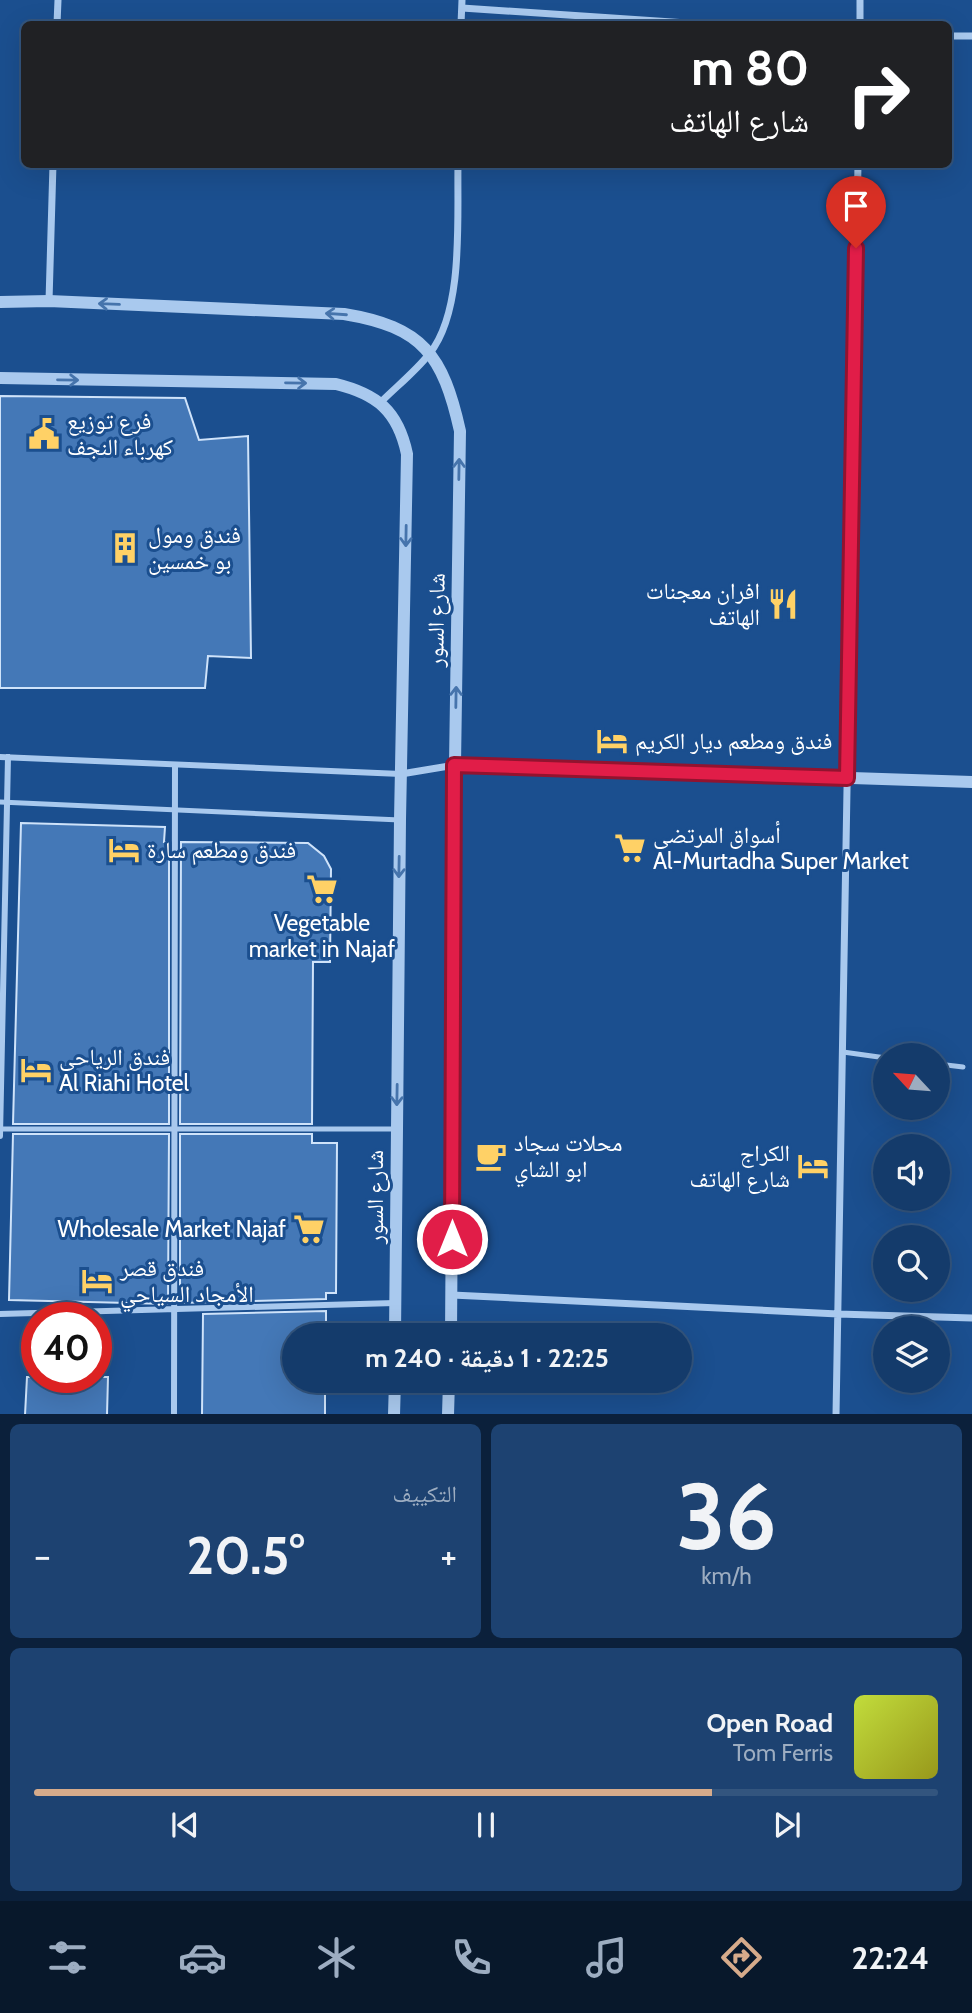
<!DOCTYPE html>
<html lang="ar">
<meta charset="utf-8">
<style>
body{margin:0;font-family:Cabin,"Noto Naskh Arabic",sans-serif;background:#1d4271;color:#f1f3f6;direction:rtl;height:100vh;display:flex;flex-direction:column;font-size:26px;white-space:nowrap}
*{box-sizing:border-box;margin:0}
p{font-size:23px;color:#9dadc1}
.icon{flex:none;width:38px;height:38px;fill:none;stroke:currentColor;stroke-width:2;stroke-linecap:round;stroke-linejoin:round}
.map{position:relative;height:1414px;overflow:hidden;direction:ltr}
.details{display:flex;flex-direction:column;gap:10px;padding:10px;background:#0b203b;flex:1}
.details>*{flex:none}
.guide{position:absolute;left:21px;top:21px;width:931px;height:147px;border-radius:10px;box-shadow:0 7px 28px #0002,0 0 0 2px #33557e;direction:rtl;background:#202124;color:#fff;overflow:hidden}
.needle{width:46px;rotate:296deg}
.buttons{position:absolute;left:873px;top:1043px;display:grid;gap:14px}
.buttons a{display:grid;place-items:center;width:77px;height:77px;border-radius:50%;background:#143b6b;box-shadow:0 7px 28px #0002,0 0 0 2px #33557e;font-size:35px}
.speed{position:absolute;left:21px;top:1302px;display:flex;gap:14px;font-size:35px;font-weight:700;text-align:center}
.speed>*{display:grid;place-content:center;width:91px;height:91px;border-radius:50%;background:#143b6b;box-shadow:0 7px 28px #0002,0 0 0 2px #33557e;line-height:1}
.speed .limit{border:10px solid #d22;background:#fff;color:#111}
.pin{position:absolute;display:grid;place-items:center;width:60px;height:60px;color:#fff;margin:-72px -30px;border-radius:50% 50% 50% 0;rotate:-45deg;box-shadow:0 0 7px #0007}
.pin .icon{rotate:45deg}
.me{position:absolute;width:77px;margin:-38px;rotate:0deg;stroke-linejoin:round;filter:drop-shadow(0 0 5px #0008)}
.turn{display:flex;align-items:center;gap:24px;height:147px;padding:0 28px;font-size:32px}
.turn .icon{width:91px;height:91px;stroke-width:2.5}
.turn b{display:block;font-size:49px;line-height:60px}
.big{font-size:52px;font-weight:700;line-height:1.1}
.details .card{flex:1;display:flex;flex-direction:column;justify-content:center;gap:10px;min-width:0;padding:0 24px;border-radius:10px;background:#1d4271}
.details .dial{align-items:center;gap:0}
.dial b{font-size:91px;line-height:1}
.song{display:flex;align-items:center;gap:21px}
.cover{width:84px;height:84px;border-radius:10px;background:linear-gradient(135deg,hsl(70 70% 55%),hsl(60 70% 35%))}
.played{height:7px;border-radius:4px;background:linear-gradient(90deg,#d6ab8b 75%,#33557e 75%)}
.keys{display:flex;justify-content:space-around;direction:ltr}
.heat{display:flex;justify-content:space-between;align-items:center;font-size:38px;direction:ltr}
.details .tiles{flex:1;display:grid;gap:10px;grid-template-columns:1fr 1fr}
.card:last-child{grid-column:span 2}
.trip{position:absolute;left:282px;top:1323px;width:410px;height:70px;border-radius:35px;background:#143b6b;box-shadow:0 7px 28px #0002,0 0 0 2px #33557e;font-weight:700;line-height:70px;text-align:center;direction:rtl}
.dock{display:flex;height:112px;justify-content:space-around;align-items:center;background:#08182b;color:#9dadc1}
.dock .icon{width:49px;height:49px}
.dock .on{color:#d6ab8b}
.dock b{font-size:32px;color:#f1f3f6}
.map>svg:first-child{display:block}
.building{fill:#4478b7;stroke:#cfe3fa;stroke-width:2}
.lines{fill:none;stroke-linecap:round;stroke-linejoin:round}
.service{stroke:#a9c9ee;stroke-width:5}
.pedestrian{stroke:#a9c9ee;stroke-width:6}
.minor{stroke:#a9c9ee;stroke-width:7}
.tertiary{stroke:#a9c9ee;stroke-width:12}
.oneway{stroke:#4674ac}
.route-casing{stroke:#92132f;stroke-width:18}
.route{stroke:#e11d48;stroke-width:12}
.labels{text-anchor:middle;stroke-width:6;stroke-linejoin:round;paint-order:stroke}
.poi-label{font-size:23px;fill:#fff;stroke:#1b4f8f;text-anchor:start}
.street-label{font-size:23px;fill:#fff;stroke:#1b4f8f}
</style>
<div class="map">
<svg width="972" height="1415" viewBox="0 0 972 1415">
<rect width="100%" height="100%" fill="#1b4f8f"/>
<!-- building -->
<path class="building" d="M0 396 185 398 199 440 248 436 251 658 208 656 205 688H0Z
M21 823 165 827 164 842H169V1124H13Z
M181 842 308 843 324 856 331 869 330 962H313L312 1124H180Z
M13 1134H169L168 1304 9 1300Z
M180 1134H312V1143H337L336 1293H326V1299L180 1303Z
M326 1311V1335H294V1381H325V1415H202L203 1314Z
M27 1377H108L107 1415H25Z"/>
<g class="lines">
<!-- service -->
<path class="service" d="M0 802 400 820
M843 1052 886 1058
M938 1064 963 1067
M0 1129H397"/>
<!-- pedestrian -->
<path class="pedestrian" d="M0 757 401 774
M0 1136 8 757
M0 1314 395 1303
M174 1415 175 765"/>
<!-- minor -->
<path class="minor" d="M462 8 702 24
M57 24 58 0
M461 24 462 0
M860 24V0
M948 36H972
M49 301 53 164
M381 402C397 386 416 371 430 353 464 310 457 218 458 164
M401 774 455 765
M452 1295 838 1314 972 1318
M836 1415 858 164"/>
<!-- tertiary -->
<path class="tertiary" d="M0 302 49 301 344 314C423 327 443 355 460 431L455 765 451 1335
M0 378 336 384C377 394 398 411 407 454L400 820 395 1335
M455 765 972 782
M394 1415 395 1381
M448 1415 449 1381"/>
</g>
<!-- one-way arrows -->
<defs><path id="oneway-shaft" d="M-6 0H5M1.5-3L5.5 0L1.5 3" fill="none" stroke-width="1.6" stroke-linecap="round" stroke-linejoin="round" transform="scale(1.75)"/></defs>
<g class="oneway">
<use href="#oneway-shaft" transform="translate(109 304) rotate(-178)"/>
<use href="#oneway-shaft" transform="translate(336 314) rotate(-176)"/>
<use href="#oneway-shaft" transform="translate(68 380) rotate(1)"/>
<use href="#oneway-shaft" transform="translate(296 383) rotate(1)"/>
<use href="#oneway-shaft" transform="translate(459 469) rotate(-89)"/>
<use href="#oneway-shaft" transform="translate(406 536) rotate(91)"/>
<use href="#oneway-shaft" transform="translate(456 697) rotate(-89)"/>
<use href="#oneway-shaft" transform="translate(399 867) rotate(91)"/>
<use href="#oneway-shaft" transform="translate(397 1095) rotate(91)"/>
</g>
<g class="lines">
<defs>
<path id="route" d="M452 1239 454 765 847 778 856 248"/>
</defs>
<!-- route casing -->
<use href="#route" class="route-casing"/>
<!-- route -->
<use href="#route" class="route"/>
</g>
<!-- icons -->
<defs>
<symbol id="civic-bare" viewBox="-9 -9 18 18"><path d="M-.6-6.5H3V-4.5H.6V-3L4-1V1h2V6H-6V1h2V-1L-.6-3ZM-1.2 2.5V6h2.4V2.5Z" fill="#ffd166" stroke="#1b4f8f" stroke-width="2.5" paint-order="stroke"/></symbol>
<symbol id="building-bare" viewBox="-9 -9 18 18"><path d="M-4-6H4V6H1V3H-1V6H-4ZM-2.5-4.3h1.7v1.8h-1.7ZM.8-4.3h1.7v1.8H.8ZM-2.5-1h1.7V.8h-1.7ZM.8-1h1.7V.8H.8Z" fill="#ffd166" stroke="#1b4f8f" stroke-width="2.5" paint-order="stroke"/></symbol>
<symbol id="restaurant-bare" viewBox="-9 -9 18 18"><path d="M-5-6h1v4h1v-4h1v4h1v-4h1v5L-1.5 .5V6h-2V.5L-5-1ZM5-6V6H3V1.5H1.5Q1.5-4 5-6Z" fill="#ffd166" stroke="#1b4f8f" stroke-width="2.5" paint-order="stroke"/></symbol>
<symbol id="hotel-bare" viewBox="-9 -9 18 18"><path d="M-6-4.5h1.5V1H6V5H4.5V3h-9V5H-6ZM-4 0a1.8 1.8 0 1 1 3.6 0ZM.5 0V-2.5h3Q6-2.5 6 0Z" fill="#ffd166" stroke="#1b4f8f" stroke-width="2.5" paint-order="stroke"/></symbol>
<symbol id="supermarket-bare" viewBox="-9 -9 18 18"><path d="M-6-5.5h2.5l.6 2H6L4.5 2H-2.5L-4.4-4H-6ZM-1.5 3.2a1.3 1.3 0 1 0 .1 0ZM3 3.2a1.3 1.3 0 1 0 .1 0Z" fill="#ffd166" stroke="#1b4f8f" stroke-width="2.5" paint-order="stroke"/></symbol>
<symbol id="cafe-bare" viewBox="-9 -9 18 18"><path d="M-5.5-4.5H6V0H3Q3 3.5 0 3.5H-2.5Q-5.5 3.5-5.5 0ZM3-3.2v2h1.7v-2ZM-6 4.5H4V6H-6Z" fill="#ffd166" stroke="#1b4f8f" stroke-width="2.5" paint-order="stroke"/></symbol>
</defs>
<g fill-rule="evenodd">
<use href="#civic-bare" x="22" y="412" width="44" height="44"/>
<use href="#building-bare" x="103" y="526" width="44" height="44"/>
<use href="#restaurant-bare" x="761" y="582" width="44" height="44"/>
<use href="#hotel-bare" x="590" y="719" width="44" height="44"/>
<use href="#supermarket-bare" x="608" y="826" width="44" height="44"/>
<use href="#hotel-bare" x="102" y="828" width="44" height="44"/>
<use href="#supermarket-bare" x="300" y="867" width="44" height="44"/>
<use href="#hotel-bare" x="14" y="1048" width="44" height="44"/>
<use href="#cafe-bare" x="469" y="1134" width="44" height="44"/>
<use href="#hotel-bare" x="791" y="1144" width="44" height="44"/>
<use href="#supermarket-bare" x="287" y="1207" width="44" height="44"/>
<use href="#hotel-bare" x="75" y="1259" width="44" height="44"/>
</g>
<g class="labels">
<!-- poi labels -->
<g class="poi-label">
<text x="67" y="429">فرع توزيع<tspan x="67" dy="26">كهرباء النجف</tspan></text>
<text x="148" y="543">فندق ومول<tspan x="148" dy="26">بو خمسين</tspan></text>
<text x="760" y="599" text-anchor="end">افران معجنات<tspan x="760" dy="26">الهاتف</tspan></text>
<text x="635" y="749">فندق ومطعم ديار الكريم</text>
<text x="653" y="843">أسواق المرتضى<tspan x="653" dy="26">Al-Murtadha Super Market</tspan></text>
<text x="147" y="858">فندق ومطعم سارة</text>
<text x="322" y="931" text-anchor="middle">Vegetable<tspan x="322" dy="26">market in Najaf</tspan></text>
<text x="59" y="1065">فندق الرياحي<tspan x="59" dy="26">Al Riahi Hotel</tspan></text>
<text x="514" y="1151">محلات سجاد<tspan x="514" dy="26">ابو الشاي</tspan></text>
<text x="790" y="1161" text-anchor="end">الكراج<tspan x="790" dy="26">شارع الهاتف</tspan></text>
<text x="286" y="1237" text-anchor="end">Wholesale Market Najaf</text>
<text x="120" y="1276">فندق قصر<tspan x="120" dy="26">الأمجاد السياحي</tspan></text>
</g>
<!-- street labels -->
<g class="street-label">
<text transform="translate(436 620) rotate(-89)" y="8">شارع السور</text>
<text transform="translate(375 1197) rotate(-90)" y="8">شارع السور</text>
</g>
</g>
</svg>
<div class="buttons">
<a><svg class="needle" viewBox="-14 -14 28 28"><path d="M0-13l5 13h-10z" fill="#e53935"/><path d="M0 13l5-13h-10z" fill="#9dadc1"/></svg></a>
<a><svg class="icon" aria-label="sound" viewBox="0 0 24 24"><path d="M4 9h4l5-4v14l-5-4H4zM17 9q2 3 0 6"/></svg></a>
<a><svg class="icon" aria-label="search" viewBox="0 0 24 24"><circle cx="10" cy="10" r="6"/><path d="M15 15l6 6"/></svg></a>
<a><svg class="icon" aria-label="layers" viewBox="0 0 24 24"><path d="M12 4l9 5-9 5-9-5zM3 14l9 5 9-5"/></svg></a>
</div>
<div class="speed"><div class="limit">40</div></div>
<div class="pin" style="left:856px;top:248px;background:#d93025"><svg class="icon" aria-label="arrive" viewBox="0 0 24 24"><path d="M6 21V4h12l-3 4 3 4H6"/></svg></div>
<svg class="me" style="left:452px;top:1239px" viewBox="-20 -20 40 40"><circle r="17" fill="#e11d48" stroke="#fff" stroke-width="3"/><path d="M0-11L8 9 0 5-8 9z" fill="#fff"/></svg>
<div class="trip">22:25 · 1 دقيقة · 240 m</div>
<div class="guide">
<div class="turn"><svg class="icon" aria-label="right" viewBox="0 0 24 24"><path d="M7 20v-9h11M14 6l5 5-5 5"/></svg><div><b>80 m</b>شارع الهاتف</div></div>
</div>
</div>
<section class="details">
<div class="tiles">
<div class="card dial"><b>36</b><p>km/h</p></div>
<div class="card"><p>التكييف</p>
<div class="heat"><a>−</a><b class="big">20.5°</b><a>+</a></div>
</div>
<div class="card">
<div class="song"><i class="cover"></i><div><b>Open Road</b><p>Tom Ferris</p></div></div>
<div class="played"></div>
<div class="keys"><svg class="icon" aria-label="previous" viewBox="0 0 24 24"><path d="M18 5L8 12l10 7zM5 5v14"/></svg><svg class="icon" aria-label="pause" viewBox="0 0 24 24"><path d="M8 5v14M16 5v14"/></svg><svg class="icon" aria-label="next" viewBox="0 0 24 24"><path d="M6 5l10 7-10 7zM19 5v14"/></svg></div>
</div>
</div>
</section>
<nav class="dock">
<b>22:24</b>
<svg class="icon on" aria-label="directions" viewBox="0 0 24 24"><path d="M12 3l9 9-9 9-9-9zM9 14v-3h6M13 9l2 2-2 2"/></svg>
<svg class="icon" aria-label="music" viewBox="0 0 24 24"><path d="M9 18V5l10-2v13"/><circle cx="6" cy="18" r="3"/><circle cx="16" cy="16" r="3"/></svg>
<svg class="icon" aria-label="phone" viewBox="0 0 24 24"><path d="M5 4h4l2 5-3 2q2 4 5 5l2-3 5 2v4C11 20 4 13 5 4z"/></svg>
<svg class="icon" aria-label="climate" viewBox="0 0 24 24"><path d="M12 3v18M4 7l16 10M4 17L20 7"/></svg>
<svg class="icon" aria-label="car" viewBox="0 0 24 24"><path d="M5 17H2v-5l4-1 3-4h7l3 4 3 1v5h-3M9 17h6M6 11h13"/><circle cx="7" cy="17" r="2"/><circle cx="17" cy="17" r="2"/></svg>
<svg class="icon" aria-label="filters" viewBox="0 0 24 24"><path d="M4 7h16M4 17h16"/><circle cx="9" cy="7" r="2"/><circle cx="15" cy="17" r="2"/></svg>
</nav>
